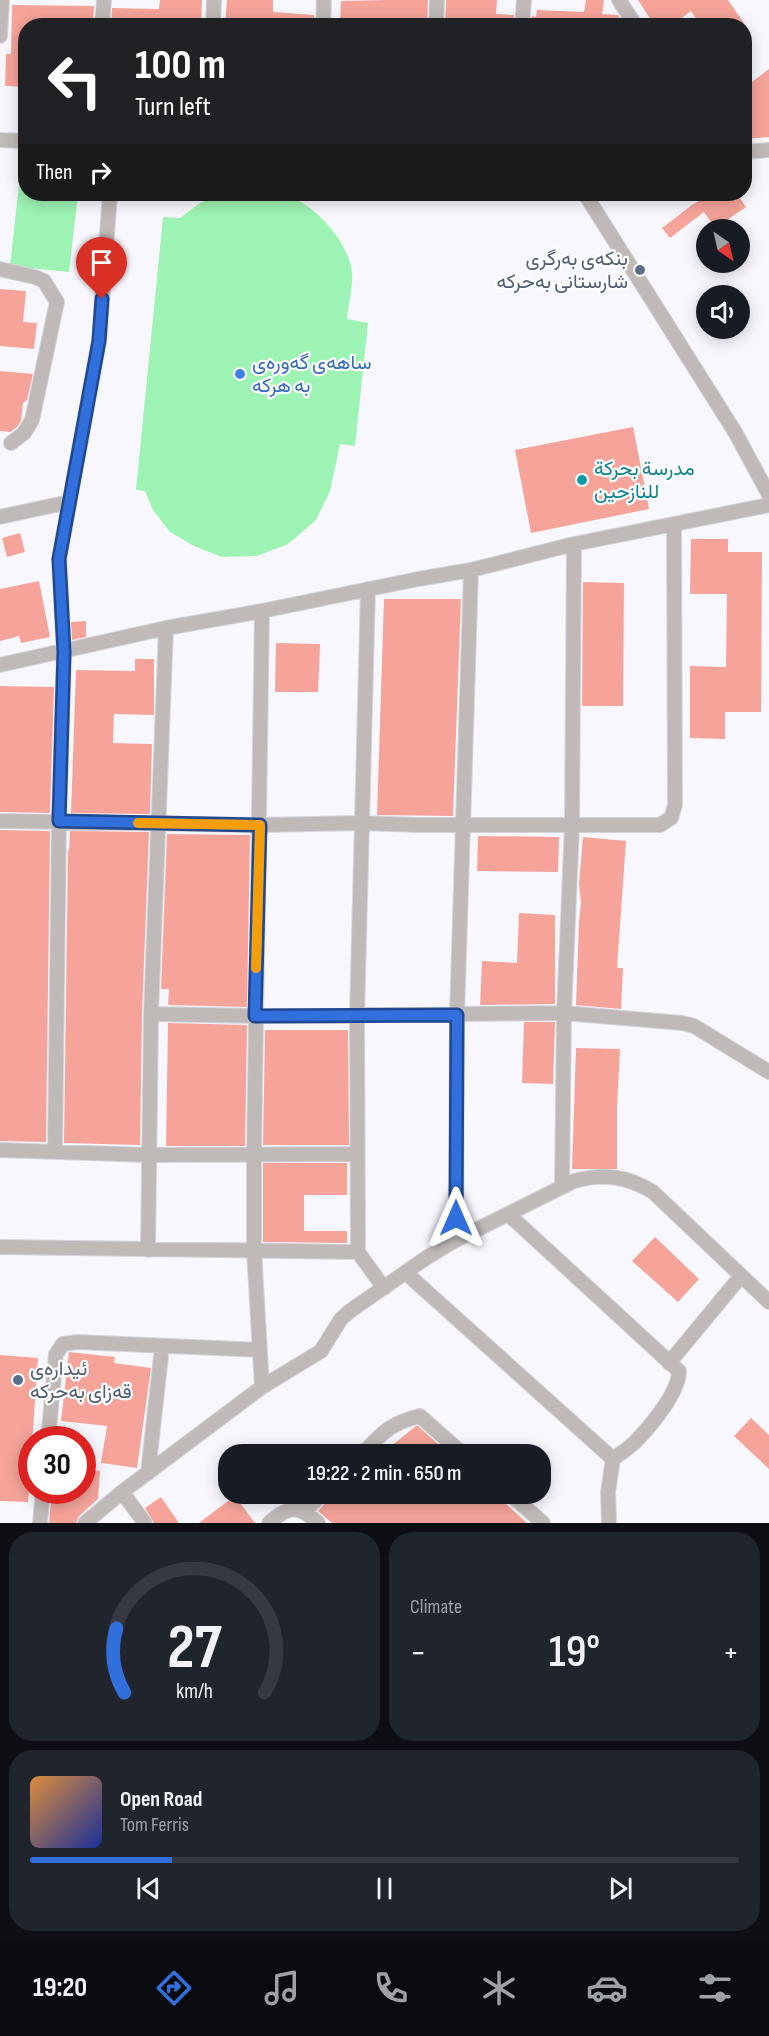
<!DOCTYPE html>
<meta charset="utf-8">
<style>
body{margin:0;font-family:"Sofia Sans Condensed",Vazirmatn,sans-serif;background:#20242c;color:#f1f3f6;height:100vh;display:flex;flex-direction:column;font-size:22px;white-space:nowrap}
*{box-sizing:border-box;margin:0}
p{font-size:20px;color:#9ea1a6}
.icon{flex:none;width:33px;height:33px;fill:none;stroke:currentColor;stroke-width:2;stroke-linecap:round;stroke-linejoin:round}
.map{position:relative;height:1523px;overflow:hidden}
.side{display:flex;flex-direction:column;gap:9px;padding:9px;background:#0d0f14;flex:1}
.side>*{flex:none}
.guide{position:absolute;left:18px;top:18px;width:734px;height:183px;border-radius:24px;box-shadow:0 3px 15px #0003;background:#202124;color:#fff;overflow:hidden}
.needle{width:39px;rotate:146deg}
.tools{position:absolute;left:696px;top:219px;display:grid;gap:12px}
.tools a{display:grid;place-items:center;width:54px;height:54px;border-radius:50%;background:#171b24;box-shadow:0 3px 15px #0003;font-size:30px}
.speed{position:absolute;left:18px;top:1426px;display:flex;gap:12px;font-size:30px;font-weight:700;text-align:center}
.speed>*{display:grid;place-content:center;width:78px;height:78px;border-radius:50%;background:#171b24;box-shadow:0 3px 15px #0003;line-height:1}
.speed .limit{border:9px solid #d22;background:#fff;color:#111}
.pin{position:absolute;display:grid;place-items:center;width:51px;height:51px;color:#fff;margin:-62px -26px;border-radius:50% 50% 50% 0;rotate:-45deg;box-shadow:0 0 6px #0007}
.pin .icon{rotate:45deg}
.me{position:absolute;width:66px;margin:-33px;rotate:0deg;stroke-linejoin:round;filter:drop-shadow(0 0 4px #0008)}
.turn{display:flex;align-items:center;gap:21px;height:126px;padding:0 18px;font-size:27px}
.turn .icon{width:78px;height:78px;stroke-width:2.5}
.turn b{display:block;font-size:42px;line-height:51px}
.then{display:flex;align-items:center;height:57px;padding:0 18px;background:#0003;gap:12px;font-size:22px}
.big{font-size:45px;font-weight:600;line-height:1.1}
.side .card{flex:1;display:flex;flex-direction:column;justify-content:center;gap:9px;min-width:0;padding:0 21px;border-radius:24px;background:#20242c}
.side .dial{align-items:center;gap:0}
.dial svg{height:156px;overflow:visible;fill:none;stroke:#363941;stroke-width:7;stroke-linecap:round;text-anchor:middle}
.dial text{fill:#f1f3f6;stroke:none}
.song{display:flex;align-items:center;gap:18px}
.cover{width:72px;height:72px;border-radius:9px;background:linear-gradient(135deg,hsl(30 70% 55%),hsl(230 70% 35%))}
.played{height:6px;border-radius:3px;background:linear-gradient(90deg,#316fdd 20%,#363941 20%)}
.keys{display:flex;justify-content:space-around;direction:ltr}
.heat{display:flex;justify-content:space-between;align-items:center;font-size:33px;direction:ltr}
.side .tiles{flex:1;display:grid;gap:9px;grid-template-columns:1fr 1fr}
.card:last-child{grid-column:span 2}
.trip{position:absolute;left:218px;top:1444px;width:333px;height:60px;border-radius:24px;background:#171b24;box-shadow:0 3px 15px #0003;font-weight:600;line-height:60px;text-align:center}
.menu{display:flex;height:96px;justify-content:space-around;align-items:center;background:#090b0e;color:#9ea1a6}
.menu .icon{width:42px;height:42px}
.menu .selected{color:#316fdd}
.menu b{font-size:27px;color:#f1f3f6}
.map>svg:first-child{display:block}
.green{fill:#9df3b3}
.building{fill:#f6a49a}
.lines{fill:none;stroke-linecap:round;stroke-linejoin:round}
.street-casing{stroke:#d6d4da;stroke-width:16}
.street{stroke:#bfb9b7;stroke-width:14}
.route-casing{stroke:#204890;stroke-width:15}
.route{stroke:#316fdd;stroke-width:10}
.slow{stroke:#f59e0b;stroke-width:10}
.service-dot{fill:#5c6f8a;stroke:#fff;stroke-width:2}
.shop-dot{fill:#3f7fe0;stroke:#fff;stroke-width:2}
.culture-dot{fill:#0f9aa8;stroke:#fff;stroke-width:2}
.labels{text-anchor:middle;stroke-width:4.5;stroke-linejoin:round;paint-order:stroke}
.service-label{font-size:20px;fill:#4e5e75;stroke:#fff;text-anchor:end}
.shop-label{font-size:20px;fill:#366cbe;stroke:#fff;text-anchor:start}
.culture-label{font-size:20px;fill:#0d838f;stroke:#fff;text-anchor:start}
</style>
<div class="map">
<svg width="769" height="1523" viewBox="0 0 769 1523">
<rect width="100%" height="100%" fill="#f9f7fe"/>
<!-- green -->
<path class="green" d="M20 175 25 176 26 194H78L69 272 10 266Z
M223 194C239 194 268 190 283 194 313 202 349 241 352 273 353 288 348 305 347 319L368 323 355 446 340 444 330 491 316 520 288 544 257 556 222 557 194 546 170 532 153 510 145 491 136 490 163 217 180 218 200 203Z"/>
<!-- building -->
<path class="building" d="M160 0H202L201 26H111L112 8 159 9Z
M227 0H273V12L314 15V26H225Z
M386 0H428L427 26H340L341 1Z
M446 0H497L496 14 514 15 513 26H445Z
M586 0H604L602 14 618 15 624 26H531L532 16 536 17 537 10 584 12Z
M638 0H728L746 26H701L691 11 671 26H655Z
M12 5 94 6 93 26H26V87L5 86 6 54H11Z
M769 69V137L744 139V88Z
M711 194H737L746 207 715 228 704 212 670 238 662 228 692 205Z
M0 289 26 291 23 322 37 323 34 349 0 346Z
M0 371 33 374 27 400 23 403 21 421 17 427 10 432 0 431Z
M633 427 649 509 531 533 515 450Z
M20 533 25 552 7 557 2 538Z
M691 539H728V552H762L761 712H725V739L690 738V666L726 667 727 594H690Z
M39 581 50 637 21 643 19 636 0 641V589Z
M583 582 624 583 623 706H582Z
M384 599H461L453 816 377 815Z
M86 621V637L72 640 71 622Z
M276 643 320 644 318 692H275Z
M135 659H154V715L114 714 113 743 152 744 150 814 71 813 76 670 135 671Z
M0 686 54 687 50 813 0 812Z
M0 830 50 831 46 1142 0 1141Z
M70 831 149 832 142 1014 140 1145 64 1143 68 850H69Z
M167 834 250 835 247 1007 168 1005 169 989H161Z
M478 836 559 837 558 872 477 871Z
M583 837 626 841 617 968H623L621 1009 576 1005 579 923 581 903 579 884Z
M519 913 555 915V1004L480 1005 482 961 517 963Z
M524 1022H555L553 1084 522 1083Z
M168 1023 247 1025 245 1146H166Z
M265 1030H348L349 1145H263Z
M576 1048 620 1049 617 1106V1169H572Z
M263 1163H347V1195H304V1231H347V1243L263 1242Z
M655 1237 699 1279 678 1302 632 1261Z
M69 1352 115 1357 114 1363 151 1368 137 1468 101 1463 107 1426 61 1421Z
M0 1355 38 1358 28 1502 0 1501Z
M751 1418 769 1435V1469L734 1436Z
M418 1426 450 1455H380L416 1426Z
M82 1469 100 1471 98 1499 79 1516 76 1523H49L52 1491H82Z
M332 1494H495L527 1523H332L318 1511 328 1500Z
M235 1496 255 1523H199L212 1513Z
M161 1497 179 1523H154L145 1508Z"/>
<g class="lines">
<defs>
<path id="street" d="M619 0 636 26
M102 26 104 0
M213 26 214 0
M323 26 324 0
M436 26 437 0
M522 26 524 0
M0 36 2 0
M0 140 26 141
M744 152 769 150
M585 194 735 432 769 495
M0 269 35 277 44 281 57 302 32 420 24 433 11 443
M0 517 69 502
M368 589 357 1015 358 1252 384 1288
M262 611 254 1155V1250L262 1387
M0 665 166 628 262 611 418 579 471 570 574 544 769 505
M0 821 260 825 362 823 418 825H660L671 818 675 805 674 524
M151 1014 255 1016 564 1013 682 1023 694 1026 769 1072
M0 1150 148 1155 357 1154
M55 1151 59 821 64 652 59 559 99 341 110 194
M562 1187 564 1013 572 825 574 544
M508 1214 679 1371C679 1392 652 1424 638 1439 631 1447 621 1453 613 1459L608 1492 609 1523
M456 1240 457 1015 471 570
M0 1247 358 1252
M148 1250 151 1014 166 628
M406 1273 613 1459
M669 1363 741 1276
M48 1440 56 1354 63 1344 77 1342 260 1350
M361 1455C383 1433 388 1424 420 1416L464 1455
M148 1473 162 1347
M122 1492 145 1523
M510 1494 543 1523
M305 1511 322 1494
M40 1523 43 1491
M85 1523 122 1492 262 1387 321 1351 341 1319 350 1311 426 1258 456 1240 574 1181C603 1173 627 1176 653 1192L769 1302
M269 1523C289 1505 299 1505 318 1523"/>
</defs>
<!-- street casing -->
<use href="#street" class="street-casing"/>
<!-- street -->
<use href="#street" class="street"/>
</g>
<g class="lines">
<defs>
<path id="route" d="M102 299 99 341 59 559 64 652 59 821 260 825 255 1016 457 1015 456 1218"/>
</defs>
<!-- route casing -->
<use href="#route" class="route-casing"/>
<!-- route -->
<use href="#route" class="route"/>
<!-- slow -->
<path class="slow" d="M138 823 260 825 256 968"/>
</g>
<!-- markers -->
<g class="service-dot">
<circle cx="640" cy="270" r="6"/>
<circle cx="18" cy="1380" r="6"/>
</g>
<circle class="shop-dot" cx="240" cy="374" r="6"/>
<circle class="culture-dot" cx="582" cy="480" r="6"/>
<g class="labels">
<!-- service labels -->
<g class="service-label">
<text x="628" y="265">بنکەی بەرگری<tspan x="628" dy="23">شارستانی بەحرکە</tspan></text>
<text x="30" y="1375" text-anchor="start">ئیدارەی<tspan x="30" dy="23">قەزای بەحرکە</tspan></text>
</g>
<!-- shop labels -->
<g class="shop-label">
<text x="252" y="369">ساهه‌ی گه‌وره‌ی<tspan x="252" dy="23">به هركه‌</tspan></text>
</g>
<!-- culture labels -->
<g class="culture-label">
<text x="594" y="475">مدرسة بحركة<tspan x="594" dy="23">للنازحين</tspan></text>
</g>
</g>
</svg>
<div class="tools">
<a><svg class="needle" viewBox="-14 -14 28 28"><path d="M0-13l5 13h-10z" fill="#e53935"/><path d="M0 13l5-13h-10z" fill="#9ea1a6"/></svg></a>
<a><svg class="icon" aria-label="sound" viewBox="0 0 24 24"><path d="M4 9h4l5-4v14l-5-4H4zM17 9q2 3 0 6"/></svg></a>
</div>
<div class="speed"><div class="limit">30</div></div>
<div class="pin" style="left:102px;top:299px;background:#d93025"><svg class="icon" aria-label="arrive" viewBox="0 0 24 24"><path d="M6 21V4h12l-3 4 3 4H6"/></svg></div>
<svg class="me" style="left:456px;top:1218px" viewBox="-20 -20 40 40"><path d="M0-17L14 15 0 8-14 15z" fill="#316fdd" stroke="#fff" stroke-width="4"/></svg>
<div class="trip">19:22 · 2 min · 650 m</div>
<div class="guide">
<div class="turn"><svg class="icon" aria-label="left" viewBox="0 0 24 24"><path d="M17 20v-9H6M10 6l-5 5 5 5"/></svg><div><b>100 m</b>Turn left</div></div>
<div class="then">Then<svg class="icon" aria-label="right" viewBox="0 0 24 24"><path d="M7 20v-9h11M14 6l5 5-5 5"/></svg></div>
</div>
</div>
<section class="side">
<div class="tiles">
<div class="card dial"><svg viewBox="0 0 100 80">
<path d="M14 69A42 42 0 1 1 86 69"/>
<path d="M14 69A42 42 0 0 1 10 36" stroke="#316fdd"/>
<text x="50" y="56" font-size="32" font-weight="700">27</text>
<text x="50" y="72" font-size="11">km/h</text>
</svg></div>
<div class="card"><p>Climate</p>
<div class="heat"><a>−</a><b class="big">19°</b><a>+</a></div>
</div>
<div class="card">
<div class="song"><i class="cover"></i><div><b>Open Road</b><p>Tom Ferris</p></div></div>
<div class="played"></div>
<div class="keys"><svg class="icon" aria-label="previous" viewBox="0 0 24 24"><path d="M18 5L8 12l10 7zM5 5v14"/></svg><svg class="icon" aria-label="pause" viewBox="0 0 24 24"><path d="M8 5v14M16 5v14"/></svg><svg class="icon" aria-label="next" viewBox="0 0 24 24"><path d="M6 5l10 7-10 7zM19 5v14"/></svg></div>
</div>
</div>
</section>
<nav class="menu">
<b>19:20</b>
<svg class="icon selected" aria-label="directions" viewBox="0 0 24 24"><path d="M12 3l9 9-9 9-9-9zM9 14v-3h6M13 9l2 2-2 2"/></svg>
<svg class="icon" aria-label="music" viewBox="0 0 24 24"><path d="M9 18V5l10-2v13"/><circle cx="6" cy="18" r="3"/><circle cx="16" cy="16" r="3"/></svg>
<svg class="icon" aria-label="phone" viewBox="0 0 24 24"><path d="M5 4h4l2 5-3 2q2 4 5 5l2-3 5 2v4C11 20 4 13 5 4z"/></svg>
<svg class="icon" aria-label="climate" viewBox="0 0 24 24"><path d="M12 3v18M4 7l16 10M4 17L20 7"/></svg>
<svg class="icon" aria-label="car" viewBox="0 0 24 24"><path d="M5 17H2v-5l4-1 3-4h7l3 4 3 1v5h-3M9 17h6M6 11h13"/><circle cx="7" cy="17" r="2"/><circle cx="17" cy="17" r="2"/></svg>
<svg class="icon" aria-label="filters" viewBox="0 0 24 24"><path d="M4 7h16M4 17h16"/><circle cx="9" cy="7" r="2"/><circle cx="15" cy="17" r="2"/></svg>
</nav>
